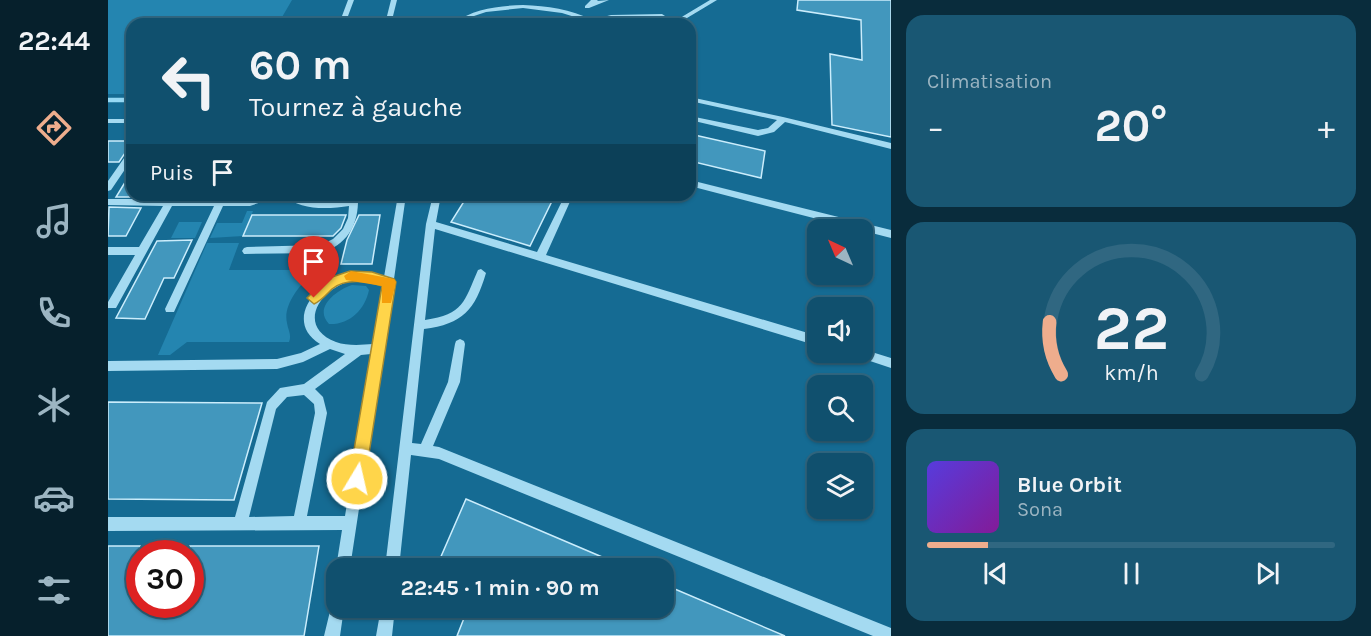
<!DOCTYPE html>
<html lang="fr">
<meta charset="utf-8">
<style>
body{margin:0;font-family:Karla,sans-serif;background:#195773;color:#f1f3f6;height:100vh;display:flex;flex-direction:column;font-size:22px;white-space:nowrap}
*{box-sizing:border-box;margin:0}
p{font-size:20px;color:#9cb5c2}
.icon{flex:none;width:33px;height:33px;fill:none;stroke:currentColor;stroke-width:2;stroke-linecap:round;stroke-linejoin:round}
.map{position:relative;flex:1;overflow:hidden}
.drawer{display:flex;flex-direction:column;gap:15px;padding:15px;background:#092c3c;width:480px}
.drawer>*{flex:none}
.banner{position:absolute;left:18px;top:18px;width:570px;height:183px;border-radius:18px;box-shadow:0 2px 4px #0004,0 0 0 2px #306781;background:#10506e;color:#f1f3f6;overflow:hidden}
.needle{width:39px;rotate:316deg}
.controls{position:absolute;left:699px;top:219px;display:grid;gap:12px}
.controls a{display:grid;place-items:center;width:66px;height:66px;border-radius:12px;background:#10506e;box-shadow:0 2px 4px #0004,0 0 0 2px #306781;font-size:30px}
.speed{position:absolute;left:18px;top:540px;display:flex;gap:12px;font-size:30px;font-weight:700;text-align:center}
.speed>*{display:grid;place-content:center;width:78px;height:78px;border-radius:50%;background:#10506e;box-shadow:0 2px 4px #0004,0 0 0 2px #306781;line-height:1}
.speed .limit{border:9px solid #d22;background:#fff;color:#111}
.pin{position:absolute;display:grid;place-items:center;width:51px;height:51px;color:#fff;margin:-62px -26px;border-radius:50% 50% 50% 0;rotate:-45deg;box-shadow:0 0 6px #0007}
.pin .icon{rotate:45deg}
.me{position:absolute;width:66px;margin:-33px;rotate:9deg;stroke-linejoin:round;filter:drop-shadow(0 0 4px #0008)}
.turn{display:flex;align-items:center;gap:21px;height:126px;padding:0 24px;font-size:27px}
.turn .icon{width:78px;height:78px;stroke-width:2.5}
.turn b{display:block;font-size:42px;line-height:51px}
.then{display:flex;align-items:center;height:57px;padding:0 24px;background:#0003;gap:12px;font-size:22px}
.big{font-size:45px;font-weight:700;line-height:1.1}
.drawer .tile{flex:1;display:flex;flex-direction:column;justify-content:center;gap:9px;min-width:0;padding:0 21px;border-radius:18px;background:#195773}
.drawer .dial{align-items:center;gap:0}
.dial svg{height:156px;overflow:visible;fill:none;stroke:#306781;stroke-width:7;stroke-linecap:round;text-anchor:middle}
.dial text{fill:#f1f3f6;stroke:none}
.song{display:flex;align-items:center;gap:18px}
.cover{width:72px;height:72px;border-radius:9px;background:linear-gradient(135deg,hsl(250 70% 55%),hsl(290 70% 35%))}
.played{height:6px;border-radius:3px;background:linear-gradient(90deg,#eead8d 15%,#306781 15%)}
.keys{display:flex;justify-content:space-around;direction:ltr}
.heat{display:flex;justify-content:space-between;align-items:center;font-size:33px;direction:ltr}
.trip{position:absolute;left:218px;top:558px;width:348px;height:60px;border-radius:18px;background:#10506e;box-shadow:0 2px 4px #0004,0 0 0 2px #306781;font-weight:700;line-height:60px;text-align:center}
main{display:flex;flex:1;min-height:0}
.dock{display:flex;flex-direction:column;width:108px;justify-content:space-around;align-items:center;background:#06202c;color:#9cb5c2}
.dock .icon{width:42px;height:42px}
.dock .selected{color:#eead8d}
.dock b{font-size:27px;color:#f1f3f6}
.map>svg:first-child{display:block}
.green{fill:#2485b0}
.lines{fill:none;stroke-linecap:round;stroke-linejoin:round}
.stream{stroke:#96d9f4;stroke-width:4.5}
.building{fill:#4297bd;stroke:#cbedfc;stroke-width:1.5}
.minor{fill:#a4daf1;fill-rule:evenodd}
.route{fill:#ffd54a;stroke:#a68a30;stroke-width:1.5}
.slow{fill:#f59e0b}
</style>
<main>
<nav class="dock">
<b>22:44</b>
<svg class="icon selected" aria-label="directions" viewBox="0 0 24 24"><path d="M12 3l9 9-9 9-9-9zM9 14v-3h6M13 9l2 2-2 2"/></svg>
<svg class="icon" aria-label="music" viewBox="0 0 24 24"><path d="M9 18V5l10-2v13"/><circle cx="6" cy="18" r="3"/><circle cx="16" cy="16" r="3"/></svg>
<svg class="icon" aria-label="phone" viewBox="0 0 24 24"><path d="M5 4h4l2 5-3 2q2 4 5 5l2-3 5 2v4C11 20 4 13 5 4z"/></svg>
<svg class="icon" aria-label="climate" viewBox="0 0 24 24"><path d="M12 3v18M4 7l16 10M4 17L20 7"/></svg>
<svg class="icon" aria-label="car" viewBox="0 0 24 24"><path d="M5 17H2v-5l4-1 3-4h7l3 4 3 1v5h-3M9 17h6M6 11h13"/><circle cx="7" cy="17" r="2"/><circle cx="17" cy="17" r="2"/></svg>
<svg class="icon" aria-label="filters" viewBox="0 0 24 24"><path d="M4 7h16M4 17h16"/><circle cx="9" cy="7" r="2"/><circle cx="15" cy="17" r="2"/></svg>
</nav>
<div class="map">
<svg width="783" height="636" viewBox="0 0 783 636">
<rect width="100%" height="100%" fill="#156b93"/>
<!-- green -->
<path class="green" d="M0 0H184L170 24H24V94H0Z
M139 211H145L135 236 102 238 109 223H134Z
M71 222H94L87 238H63Z
M99 243H131L121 270H197L202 276C190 287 175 306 179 323 180 330 184 335 181 342H79L62 355H50Z
M244 285 258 286 261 290C257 310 241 325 221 324 205 307 229 290 244 285Z"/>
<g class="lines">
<!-- stream -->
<path class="stream" d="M0 100H24"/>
</g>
<!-- building -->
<path class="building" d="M690 0H783V137L724 125 722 54 754 60 753 20 689 10Z
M582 134 657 151 653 178 582 161Z
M0 141H24V148L19 150 11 162H0Z
M24 171V195L40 197H8Z
M360 195H447L422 246 343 222Z
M1 207 33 208 18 236H0Z
M144 215H238L233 228 225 236H135Z
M251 215H272L264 264H233L239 240Z
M84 240 66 278H56L37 319 8 318 49 241Z
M0 402 154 403 126 500 0 499Z
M358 499 520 568H328Z
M0 546H32V604H82V546H211L196 636H0Z
M555 584 677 636H349L360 608H555Z"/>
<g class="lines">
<!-- minor -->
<path class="minor" d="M240 0H246L237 24H231Z
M283 0H289L283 24H277Z
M483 0H490L489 1 501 0 481 8H477V6Z
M602 0H609L569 24H562Z
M415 5C439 6 463 9 484 20L503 15 554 14 557 16 554 18 503 19 489 24H481L470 18 454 13 415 8 378 12 363 17 353 24H346C365 8 391 6 415 5Z
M582 97 675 117 783 143V149L677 122 666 132 650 136 582 120V116L650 130 660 128 669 120 582 101Z
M0 119H24V123H0Z
M24 150V159L3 190 0 191V181L21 151Z
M582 180 783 230V238L582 186Z
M61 195H69L67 199 142 200 156 195H169L168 197 142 206H115L66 312H58L57 309 106 206H64L8 308H0V302L27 255H0V247H31L55 206 0 205V199H58Z
M176 195C191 195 205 202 222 202 238 201 252 195 268 195L267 197 250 203C249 228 238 244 214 253L136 254 134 251 136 248 139 247 213 245 225 239 235 229 240 218 241 206C221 209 191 211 176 195Z
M290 195H298L286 279 287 282 285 285 242 568H228L234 530 0 531V517H127L159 402 172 388 196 384 237 354 222 349 195 362 169 369 0 371V361L169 359 193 353 212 344C175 321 209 281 239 273 251 270 264 274 276 277ZM256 280 275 284 265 344C253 345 239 346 228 342 183 325 218 278 256 280ZM263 354 237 516H199L219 413 215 397 207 389 253 355ZM196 395 206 404 207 413 186 516 141 517 168 409 179 397Z
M325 195H333L328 222 429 252 457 195H465L438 255 710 336V346L327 229 317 320C356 314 356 302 370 270L373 269 378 273C367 310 355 324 316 329L304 443 313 444 340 382 347 344 348 341 352 339 356 341 357 344 352 382 325 446 331 447 783 628V636H765L331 459 303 455 291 568H277L318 224Z
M754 349 783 358V368L744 355 743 352H754Z
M228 601V608H236L232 636H216L224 603Z
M273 608H287L284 636H268Z"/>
</g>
<!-- route -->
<path class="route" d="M242 271 264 272 286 279 288 282 257 479 255 485 249 488 243 485 241 479 274 286C259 281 237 278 224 289 218 295 213 301 206 304L199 298 218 279Z"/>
<!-- slow -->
<path class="slow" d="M243 271 286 279 288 282 283 303H274V286L238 280 236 276Z"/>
</svg>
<div class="controls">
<a><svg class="needle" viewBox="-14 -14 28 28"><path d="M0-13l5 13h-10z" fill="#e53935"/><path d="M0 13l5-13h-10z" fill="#9cb5c2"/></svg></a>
<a><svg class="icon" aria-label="sound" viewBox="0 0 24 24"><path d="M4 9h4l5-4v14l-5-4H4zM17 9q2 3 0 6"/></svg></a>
<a><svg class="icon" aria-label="search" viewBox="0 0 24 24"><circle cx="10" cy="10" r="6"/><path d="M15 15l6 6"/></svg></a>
<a><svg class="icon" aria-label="layers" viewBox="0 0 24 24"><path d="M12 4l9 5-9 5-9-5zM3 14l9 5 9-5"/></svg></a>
</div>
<div class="speed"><div class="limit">30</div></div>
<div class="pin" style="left:206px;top:298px;background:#d93025"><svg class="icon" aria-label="arrive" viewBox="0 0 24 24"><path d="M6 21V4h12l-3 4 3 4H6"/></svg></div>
<svg class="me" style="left:249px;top:479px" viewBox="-20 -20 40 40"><circle r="17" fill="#ffd54a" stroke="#fff" stroke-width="3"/><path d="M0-11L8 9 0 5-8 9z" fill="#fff"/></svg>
<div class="trip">22:45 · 1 min · 90 m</div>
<div class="banner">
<div class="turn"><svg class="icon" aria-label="left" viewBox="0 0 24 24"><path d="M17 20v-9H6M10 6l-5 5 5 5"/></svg><div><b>60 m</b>Tournez à gauche</div></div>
<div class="then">Puis<svg class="icon" aria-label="arrive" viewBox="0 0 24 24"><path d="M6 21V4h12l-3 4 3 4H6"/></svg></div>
</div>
</div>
<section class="drawer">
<div class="tile"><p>Climatisation</p>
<div class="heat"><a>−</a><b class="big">20°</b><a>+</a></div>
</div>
<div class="tile dial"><svg viewBox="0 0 100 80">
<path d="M14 69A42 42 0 1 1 86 69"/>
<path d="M14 69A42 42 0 0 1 8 42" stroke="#eead8d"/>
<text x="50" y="56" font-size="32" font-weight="700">22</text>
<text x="50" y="72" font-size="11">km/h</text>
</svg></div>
<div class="tile">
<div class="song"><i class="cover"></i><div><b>Blue Orbit</b><p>Sona</p></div></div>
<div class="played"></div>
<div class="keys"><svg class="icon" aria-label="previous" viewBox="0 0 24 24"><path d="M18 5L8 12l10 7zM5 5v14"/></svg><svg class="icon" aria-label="pause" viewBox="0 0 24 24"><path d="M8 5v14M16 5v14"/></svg><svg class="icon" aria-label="next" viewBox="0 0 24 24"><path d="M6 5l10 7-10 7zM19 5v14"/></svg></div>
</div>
</section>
</main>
